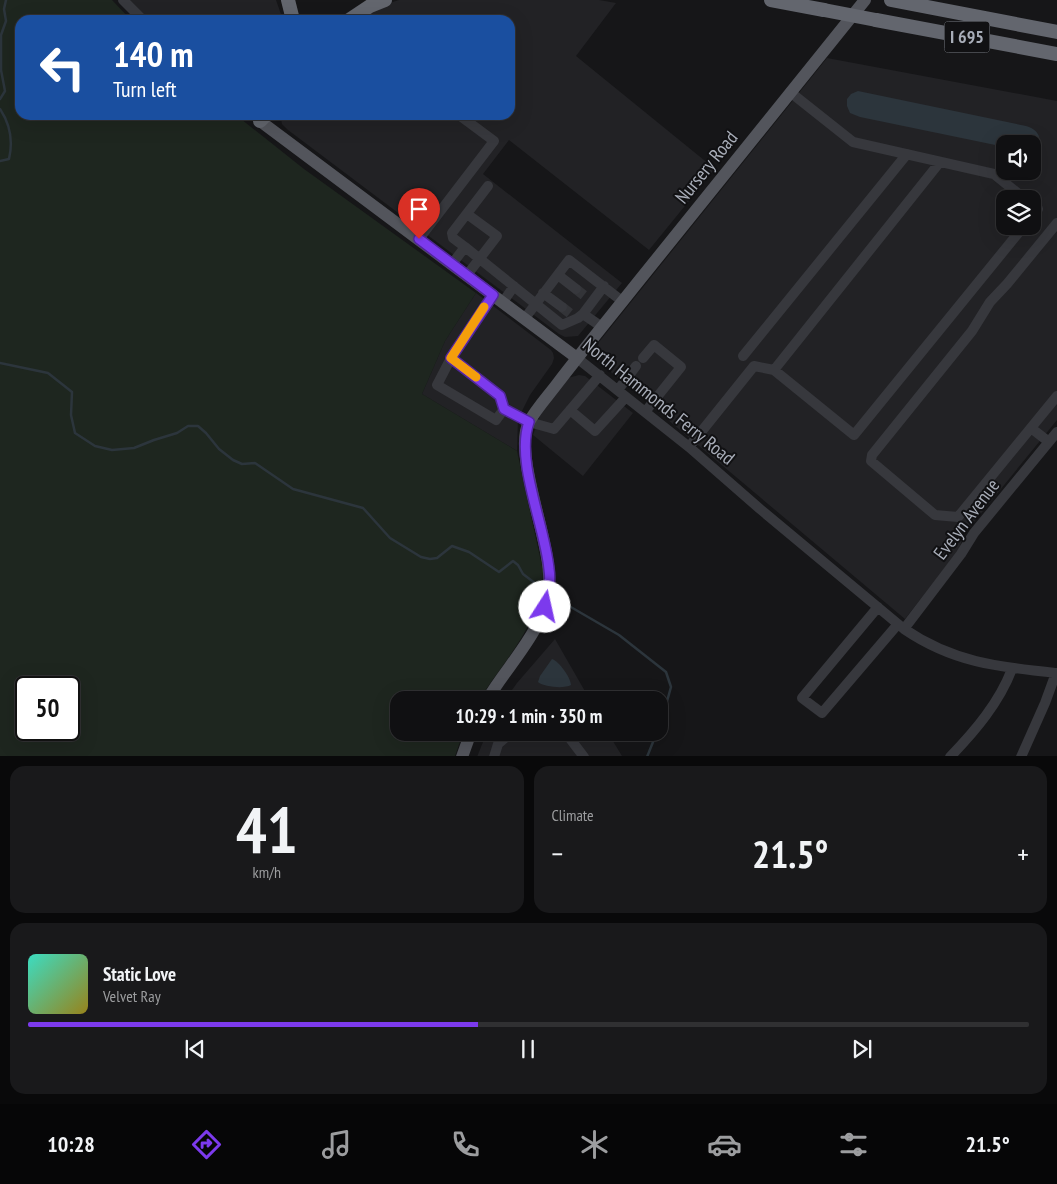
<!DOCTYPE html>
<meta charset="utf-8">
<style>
body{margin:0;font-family:"PT Sans Narrow",sans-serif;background:#19191b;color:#f1f3f6;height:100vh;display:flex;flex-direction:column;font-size:19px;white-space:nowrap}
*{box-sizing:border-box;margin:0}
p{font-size:16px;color:#9c9d9f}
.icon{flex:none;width:28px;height:28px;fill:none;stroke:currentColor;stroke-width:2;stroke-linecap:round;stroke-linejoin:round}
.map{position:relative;height:756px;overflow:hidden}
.sheet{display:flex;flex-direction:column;gap:10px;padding:10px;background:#09090a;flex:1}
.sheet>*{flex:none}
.top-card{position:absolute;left:15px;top:15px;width:500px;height:105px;border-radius:15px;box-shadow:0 5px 20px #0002,0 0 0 1px #303032;background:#1a4fa0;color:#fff;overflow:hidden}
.tools{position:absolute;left:996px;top:135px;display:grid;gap:10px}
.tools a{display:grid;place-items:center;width:45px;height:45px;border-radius:10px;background:#101012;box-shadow:0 5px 20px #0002,0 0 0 1px #303032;font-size:25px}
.speed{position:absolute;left:15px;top:676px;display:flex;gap:10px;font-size:25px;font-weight:700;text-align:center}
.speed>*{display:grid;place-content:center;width:65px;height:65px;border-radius:50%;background:#101012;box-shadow:0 5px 20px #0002,0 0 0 1px #303032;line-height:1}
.speed .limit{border:2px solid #111;border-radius:8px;background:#fff;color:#111}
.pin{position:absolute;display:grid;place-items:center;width:42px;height:42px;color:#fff;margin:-51px -21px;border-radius:50% 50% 50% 0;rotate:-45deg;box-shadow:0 0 5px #0007}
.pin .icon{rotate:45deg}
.me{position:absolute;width:55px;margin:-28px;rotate:10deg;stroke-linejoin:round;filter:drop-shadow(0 0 4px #0008)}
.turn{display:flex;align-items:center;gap:18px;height:105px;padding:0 15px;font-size:22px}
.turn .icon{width:65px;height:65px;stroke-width:2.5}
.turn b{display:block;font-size:35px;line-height:42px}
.big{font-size:38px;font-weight:700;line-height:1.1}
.sheet .tile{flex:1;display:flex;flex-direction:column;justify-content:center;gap:8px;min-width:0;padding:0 18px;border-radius:15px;background:#19191b}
.sheet .dial{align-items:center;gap:0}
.dial b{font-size:65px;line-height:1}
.song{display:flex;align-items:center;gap:15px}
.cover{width:60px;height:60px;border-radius:8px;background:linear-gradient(135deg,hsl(170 70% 55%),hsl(50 70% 35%))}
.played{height:5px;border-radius:2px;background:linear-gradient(90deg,#7c3aed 45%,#303032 45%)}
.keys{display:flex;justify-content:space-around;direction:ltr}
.heat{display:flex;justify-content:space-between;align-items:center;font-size:28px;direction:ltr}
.sheet .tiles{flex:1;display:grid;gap:10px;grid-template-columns:1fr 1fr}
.tile:last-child{grid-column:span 2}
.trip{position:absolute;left:390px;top:691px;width:278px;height:50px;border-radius:15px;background:#101012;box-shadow:0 5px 20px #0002,0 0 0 1px #303032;font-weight:700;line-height:50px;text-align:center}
.tabs{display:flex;height:80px;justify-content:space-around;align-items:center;background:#060607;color:#9c9d9f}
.tabs .icon{width:35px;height:35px}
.tabs .current{color:#7c3aed}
.tabs b{font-size:22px;color:#f1f3f6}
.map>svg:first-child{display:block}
.built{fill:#222225;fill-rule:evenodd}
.green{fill:#1e261f;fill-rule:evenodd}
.water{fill:#2c353c}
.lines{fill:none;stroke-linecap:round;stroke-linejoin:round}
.stream{stroke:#2c353c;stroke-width:2.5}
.minor-tunnel{stroke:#333438;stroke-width:10;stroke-dasharray:10 5;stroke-linecap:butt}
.minor{stroke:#37383d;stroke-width:10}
.major{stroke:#53555c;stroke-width:12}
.highway{stroke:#63666e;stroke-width:14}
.highway-bridge{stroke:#63666e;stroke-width:14}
.route-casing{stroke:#51269a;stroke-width:12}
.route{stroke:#7c3aed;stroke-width:9}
.slow{stroke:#f59e0b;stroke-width:9}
.labels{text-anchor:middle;stroke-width:4;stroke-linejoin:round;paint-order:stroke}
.shield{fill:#111113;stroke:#7b7e86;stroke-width:1}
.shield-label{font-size:18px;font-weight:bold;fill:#a8adb8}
.street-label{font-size:19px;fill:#a8adb8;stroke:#111113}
</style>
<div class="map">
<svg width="1057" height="757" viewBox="0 0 1057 757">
<rect width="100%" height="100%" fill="#161618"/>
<!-- built -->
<path class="built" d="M130 0H276L283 20H150Z
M399 0H599L616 3 576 56 715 169 649 250 509 140 483 174 622 283 578 336 565 337 559 334 288 130 282 124 280 115H510V20H358L381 6Z
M827 58 1057 101V420L965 533 958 551 905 619 599 362 596 354 599 342ZM1005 144H1032V171H1005ZM1005 199H1032V226H1005Z
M476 293 551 350 553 353 554 358 552 364 530 395 518 419 517 451 422 394 445 341Z
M579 375 585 376 633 413 583 476 533 435 541 413 568 378Z
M555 639 590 700H505L517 683Z
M487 732 608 733 622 756 477 757Z"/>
<!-- green -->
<path class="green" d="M0 0H112L131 20H20V115H236L304 169 476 293 445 341 422 394 517 451 543 571C543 621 505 659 479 700H399V732L463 733 455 756 0 757ZM26 688H69V730H26Z"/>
<!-- water -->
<path class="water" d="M858 91 1026 126C1040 130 1044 141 1033 151L1032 144H1005V147L860 117 850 113 847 106V99L851 94Z
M552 659C559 661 571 678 571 685 564 689 544 687 538 682L540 676Z"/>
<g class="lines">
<!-- stream -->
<path class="stream" d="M0 99 5 91 1 70V35L6 21 4 9 6 0
M0 109C10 124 13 142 9 159L0 161
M0 363 48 373 72 392 71 415 75 433 95 446 112 450 134 448 154 440 177 433 188 426H198L206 433 219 449 233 460 242 464 255 463 293 489 363 508 390 538 421 557 430 559 437 558 452 546 469 552 499 572 513 561 518 565 523 574 540 587
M557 599 619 635 666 672 671 687 659 730
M647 757 657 732"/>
<!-- minor-tunnel -->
<path class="minor-tunnel" d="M576 289 586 297
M562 307 572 315"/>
<!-- minor -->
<path class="minor" d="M123 0 143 20
M790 92 853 142 994 174 1025 199
M1032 205 1038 209 1032 216
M467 214 497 236 467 275
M1057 223 1007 284 990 302 972 331 872 455 871 461 935 515 958 517 1057 396
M419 239 494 141 459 115
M465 247 562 325 578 318 583 314 604 286
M452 264 465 247 453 238 452 233 488 186
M558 275 576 289
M543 293 562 307
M493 295 451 358 437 385 496 420 504 409 529 422 554 429 600 375
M503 302 514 286
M583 314 602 327
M525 318 569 260 622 301
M743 356 907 154
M451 358 500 396 504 409
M577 358 689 447 760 509 904 629C954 663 999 667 1057 673
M643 358 654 345 681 367 645 412
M774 370 940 162
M618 390 636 366
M570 410 595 431 626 397
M1031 428 1049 442
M689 447 754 366 774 370 854 435 1024 226
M878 607 802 698 822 713 898 624
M904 629 961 554 974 533 1057 432
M565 732 584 757
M494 757 498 744 512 732
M950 757C975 731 999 703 1012 669
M1021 757 1045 703 1056 673"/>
<!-- major -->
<path class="major" d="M260 121 577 358
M487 700C508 664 545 630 549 587 553 544 512 454 529 422 536 409 548 396 557 384 583 350 611 316 638 282 713 188 789 94 865 0
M462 757 471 732"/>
<!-- highway -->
<path class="highway" d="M288 0 293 20
M771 0 824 10
M891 0 1057 32
M349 20 370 6 385 0
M876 20 1057 54
M260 121 266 115"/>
<!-- highway-bridge -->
<path class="highway-bridge" d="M824 10 876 20"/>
</g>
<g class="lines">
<defs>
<path id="route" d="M419 239 493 295 451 358 500 396 504 409 529 422C515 461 545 526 549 569 551 582 548 594 545 607"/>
</defs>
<!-- route casing -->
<use href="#route" class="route-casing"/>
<!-- route -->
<use href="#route" class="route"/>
<!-- slow -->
<path class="slow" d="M476 377 451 358 484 307"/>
</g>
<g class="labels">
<!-- shield labels -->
<rect class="shield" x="944.5" y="21.5" width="45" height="31" rx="4"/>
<g class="shield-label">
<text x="967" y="43">I 695</text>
</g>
<!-- street labels -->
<g class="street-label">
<text transform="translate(706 167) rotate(-51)" y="7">Nursery Road</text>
<text transform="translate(659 401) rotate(39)" y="7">North Hammonds Ferry Road</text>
<text transform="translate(966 519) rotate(-53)" y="7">Evelyn Avenue</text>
</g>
</g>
</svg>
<div class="tools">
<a><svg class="icon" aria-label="sound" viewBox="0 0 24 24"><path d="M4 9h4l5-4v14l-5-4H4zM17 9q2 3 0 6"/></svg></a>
<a><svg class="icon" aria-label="layers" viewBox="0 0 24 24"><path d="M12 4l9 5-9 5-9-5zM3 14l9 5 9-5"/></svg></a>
</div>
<div class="speed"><div class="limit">50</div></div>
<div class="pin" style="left:419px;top:239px;background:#d93025"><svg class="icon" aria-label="arrive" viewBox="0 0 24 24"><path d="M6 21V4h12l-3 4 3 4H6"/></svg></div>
<svg class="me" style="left:545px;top:607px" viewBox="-20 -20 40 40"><circle r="19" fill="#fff"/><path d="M0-13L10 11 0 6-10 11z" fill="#7c3aed"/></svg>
<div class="trip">10:29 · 1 min · 350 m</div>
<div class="top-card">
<div class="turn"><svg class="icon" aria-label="left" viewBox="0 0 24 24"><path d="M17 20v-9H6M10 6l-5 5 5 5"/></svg><div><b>140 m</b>Turn left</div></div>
</div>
</div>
<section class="sheet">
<div class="tiles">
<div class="tile dial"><b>41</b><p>km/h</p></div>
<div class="tile"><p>Climate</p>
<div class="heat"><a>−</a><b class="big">21.5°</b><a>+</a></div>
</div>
<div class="tile">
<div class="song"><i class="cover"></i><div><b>Static Love</b><p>Velvet Ray</p></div></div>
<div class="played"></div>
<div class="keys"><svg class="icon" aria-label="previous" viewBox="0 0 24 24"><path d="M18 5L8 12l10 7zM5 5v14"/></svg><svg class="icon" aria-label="pause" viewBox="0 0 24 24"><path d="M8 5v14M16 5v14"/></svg><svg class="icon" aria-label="next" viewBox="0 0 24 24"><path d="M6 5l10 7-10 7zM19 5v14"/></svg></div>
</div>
</div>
</section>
<nav class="tabs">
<b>10:28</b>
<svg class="icon current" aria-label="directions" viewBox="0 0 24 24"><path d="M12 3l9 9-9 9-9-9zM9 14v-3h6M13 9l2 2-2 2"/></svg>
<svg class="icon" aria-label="music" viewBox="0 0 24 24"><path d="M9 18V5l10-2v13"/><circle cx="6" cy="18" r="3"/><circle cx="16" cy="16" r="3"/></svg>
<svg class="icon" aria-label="phone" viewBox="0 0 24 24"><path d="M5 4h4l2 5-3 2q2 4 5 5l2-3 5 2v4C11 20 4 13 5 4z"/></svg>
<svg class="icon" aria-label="climate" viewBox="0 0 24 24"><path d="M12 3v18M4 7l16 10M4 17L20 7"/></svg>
<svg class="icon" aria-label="car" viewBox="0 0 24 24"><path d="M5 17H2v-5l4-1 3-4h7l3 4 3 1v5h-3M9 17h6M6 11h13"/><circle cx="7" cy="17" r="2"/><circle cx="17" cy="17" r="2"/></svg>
<svg class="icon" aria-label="filters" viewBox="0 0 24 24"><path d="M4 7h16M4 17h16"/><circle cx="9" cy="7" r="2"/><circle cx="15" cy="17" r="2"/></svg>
<b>21.5°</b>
</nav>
